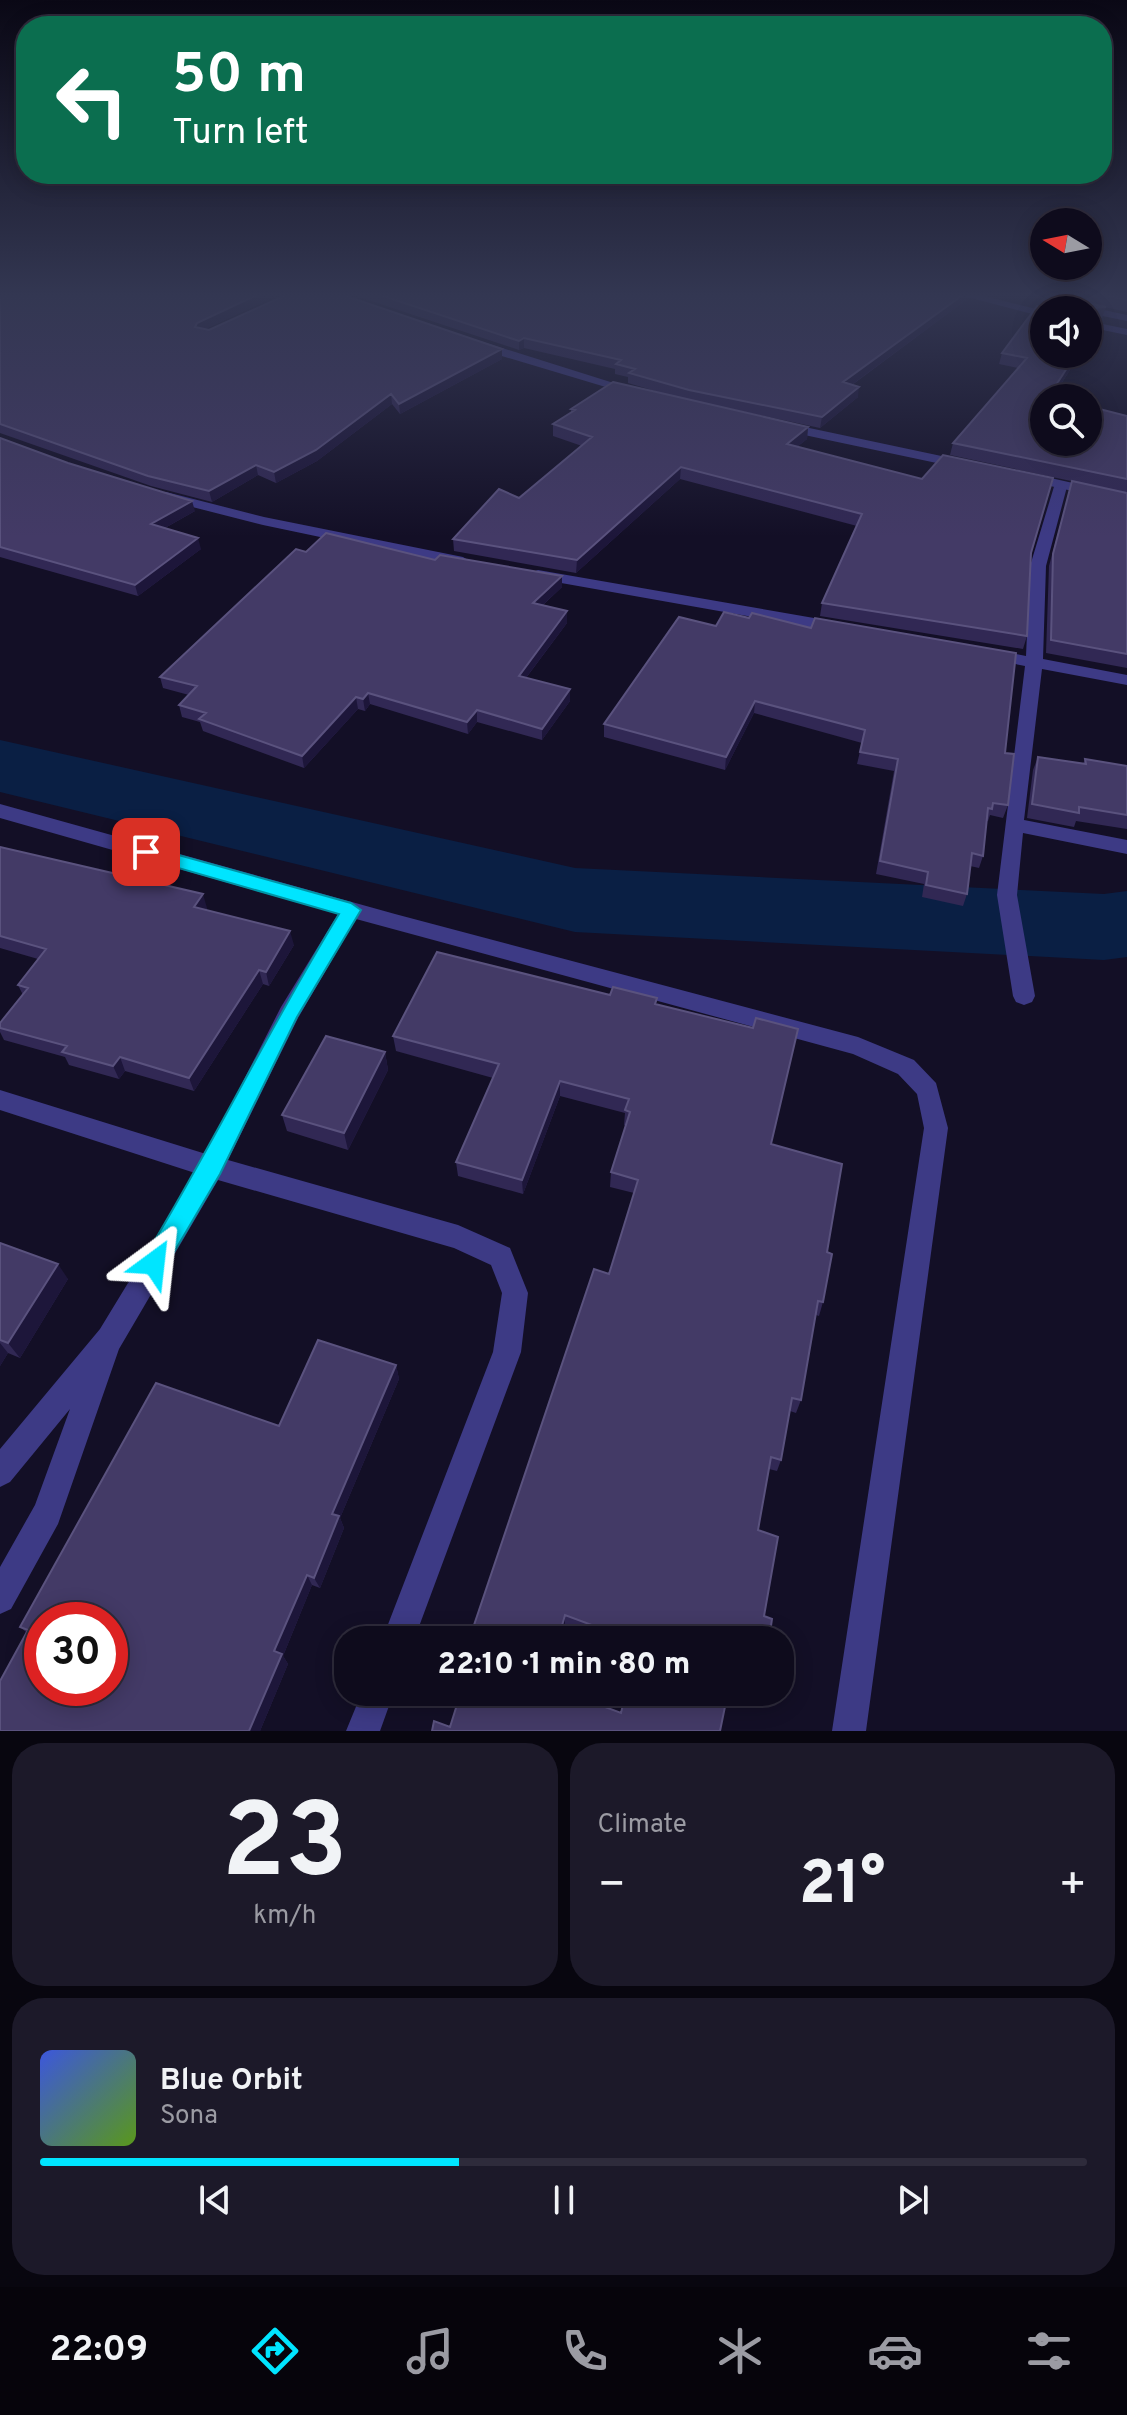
<!DOCTYPE html>
<meta charset="utf-8">
<style>
body{margin:0;font-family:Overpass,sans-serif;background:#1c1929;color:#f1f3f6;height:100vh;display:flex;flex-direction:column;font-size:30px;white-space:nowrap}
*{box-sizing:border-box;margin:0}
p{font-size:26px;color:#9b9ba3}
.icon{flex:none;width:44px;height:44px;fill:none;stroke:currentColor;stroke-width:2;stroke-linecap:round;stroke-linejoin:round}
.map{position:relative;height:1731px;overflow:hidden}
.drawer{display:flex;flex-direction:column;gap:12px;padding:12px;background:#08060f;flex:1}
.drawer>*{flex:none}
.banner{position:absolute;left:16px;top:16px;width:1096px;height:168px;border-radius:32px;box-shadow:0 4px 20px #0003,0 0 0 2px #2e2b3b;background:#0b6e4f;color:#fff;overflow:hidden}
.needle{width:52px;rotate:280deg}
.fabs{position:absolute;left:1030px;top:208px;display:grid;gap:16px}
.fabs a{display:grid;place-items:center;width:72px;height:72px;border-radius:50%;background:#0e0b1c;box-shadow:0 4px 20px #0003,0 0 0 2px #2e2b3b;font-size:40px}
.speed{position:absolute;left:24px;top:1602px;display:flex;gap:16px;font-size:40px;font-weight:700;text-align:center}
.speed>*{display:grid;place-content:center;width:104px;height:104px;border-radius:50%;background:#0e0b1c;box-shadow:0 4px 20px #0003,0 0 0 2px #2e2b3b;line-height:1}
.speed .limit{border:12px solid #d22;background:#fff;color:#111}
.pin{position:absolute;display:grid;place-items:center;width:68px;height:68px;color:#fff;margin:-34px;border-radius:16px;box-shadow:0 4px 12px #0006}
.me{position:absolute;width:88px;margin:-44px;rotate:30deg;stroke-linejoin:round;filter:drop-shadow(0 0 6px #0008)}
.turn{display:flex;align-items:center;gap:28px;height:168px;padding:0 24px;font-size:36px}
.turn .icon{width:104px;height:104px;stroke-width:2.5}
.turn b{display:block;font-size:56px;line-height:68px}
.big{font-size:60px;font-weight:800;line-height:1.1}
.drawer .card{flex:1;display:flex;flex-direction:column;justify-content:center;gap:12px;min-width:0;padding:0 28px;border-radius:32px;background:#1c1929}
.drawer .dial{align-items:center;gap:0}
.dial b{font-size:104px;line-height:1}
.song{display:flex;align-items:center;gap:24px}
.cover{width:96px;height:96px;border-radius:12px;background:linear-gradient(135deg,hsl(230 70% 55%),hsl(90 70% 35%))}
.played{height:8px;border-radius:4px;background:linear-gradient(90deg,#00e5ff 40%,#2e2b3b 40%)}
.keys{display:flex;justify-content:space-around;direction:ltr}
.heat{display:flex;justify-content:space-between;align-items:center;font-size:44px;direction:ltr}
.drawer .tiles{flex:1;display:grid;gap:12px;grid-template-columns:1fr 1fr}
.card:last-child{grid-column:span 2}
.trip{position:absolute;left:334px;top:1626px;width:460px;height:80px;border-radius:32px;background:#0e0b1c;box-shadow:0 4px 20px #0003,0 0 0 2px #2e2b3b;font-weight:800;line-height:80px;text-align:center}
.tabs{display:flex;height:128px;justify-content:space-around;align-items:center;background:#06040b;color:#9b9ba3}
.tabs .icon{width:56px;height:56px}
.tabs .on{color:#00e5ff}
.tabs b{font-size:36px;color:#f1f3f6}
.map>svg:first-child{display:block}
.lines{fill:none;stroke-linecap:round;stroke-linejoin:round}
.river{fill:#0a1f44;fill-rule:evenodd}
.minor{fill:#3d3a85;fill-rule:evenodd}
.tertiary{fill:#3d3a85;fill-rule:evenodd}
.wall{fill:#312854}
.shaded-wall{fill:#1d163a}
.building{fill:#433a66;stroke:#5a527e;stroke-width:2;fill-rule:evenodd}
.route{fill:#00e5ff;stroke:#0095a6;stroke-width:2}
</style>
<div class="map">
<svg width="1127" height="1731" viewBox="0 0 1127 1731">
<rect width="100%" height="100%" fill="#130f26"/>
<g class="lines">
<!-- river -->
<path class="river" d="M0 740 575 868 1104 894 1127 891V957L1104 960 575 932 0 792Z"/>
<!-- minor -->
<path class="minor" d="M1080 305 1127 315V321L1088 313V310H1076V306Z
M1056 480 1068 483 1046 566 1043 659 1127 675V685L1042 669 1024 820 1127 840V854L1023 833 1017 895 1035 996 1032 1002 1024 1005 1016 1002 1013 996 997 895 1025 666 985 658 983 654 991 649 1026 656 1030 566Z
M166 492 264 517 463 557 471 562 463 567 263 525 161 499V493Z
M538 570 837 622 845 627 837 632 533 578V572Z
M0 804 395 914 858 1037 914 1060 936 1083 948 1128 866 1731H832L924 1128 917 1094 898 1074 853 1054 356 919 298 1018 228 1160 458 1225 510 1248 528 1293 521 1352 414 1640H382L493 1352 502 1293 491 1265 454 1248 218 1180 119 1349 58 1524 11 1609 0 1614V1567L35 1505 70 1409 10 1482 0 1487V1449L100 1329 195 1173 0 1110V1090L206 1154 281 1007 338 914 0 818Z
M362 1692H394L380 1731H346Z"/>
<!-- tertiary -->
<path class="tertiary" d="M956 294H976L1044 311V317Z
M1088 321 1127 329V335L1088 327Z
M472 341H480L639 391 629 394 472 347Z
M781 422 965 461 972 465 965 469 776 429 774 426Z
M1028 473 1127 495V503L1023 480V474Z"/>
</g>
<!-- wall -->
<path class="wall" d="M0 294H280L205 329 502 359 400 414 392 404 317 461 276 483 258 475 212 502 151 486 0 433Z
M350 294H968L966 300 852 385 858 397 820 428 727 408 808 427 807 439 797 447 1031 553 1027 636 1023 649 820 616 822 603 857 526 680 479 576 573 454 551 453 539 519 498 582 446 553 436V424L571 413V409L672 396 628 383V377L615 374V369L524 348 519 350Z
M1045 294H1127V312L1070 299 1106 307 1102 318 1092 319 1098 320 1094 331 1088 341V310L1044 354H1080L1053 397 1127 416V493L950 455 953 443 1018 368 999 364 1002 353 1041 307Z
M0 438 195 511 165 528 201 549 138 596 0 557Z
M1072 481 1127 493V668L1046 653 1049 566Z
M306 552 435 560 562 587 543 605 567 623 526 678 570 689V701L542 740 477 722 468 734 370 704 365 711 358 709 304 768 203 731 200 722 182 717 179 705 189 695 163 688 160 677Z
M679 617 1005 753 1008 805 1003 818 990 815 988 821H986L983 856 979 868 970 866 967 894 963 906 922 897 924 884 876 874 894 771 857 764 862 743 754 713 725 770 604 737V724Z
M1038 757 1083 764 1085 759 1127 766V829L1076 821 1074 827 1027 818 1033 770Z
M0 847 207 908 206 910 294 945 269 986 263 984 194 1091 125 1071 119 1079 69 1065 65 1057 4 1040 0 1032V1023L23 995 18 985 38 959 0 948Z
M610 995 657 998 656 1004 771 1144 827 1252 823 1302 819 1316 816 1315 801 1400 796 1413 790 1411 781 1460 777 1471 769 1469 758 1530 764 1616 769 1640H607L565 1624 560 1640H471L470 1637 609 1274 634 1193 610 1187 611 1172 626 1126 624 1125 625 1113 560 1096 523 1194 458 1176 456 1162 493 1078 396 1051 393 1036Z
M385 1052 388 1070 348 1150 287 1131 282 1115Z
M0 1243 68 1279 20 1358 8 1353 0 1366Z
M396 1365 399 1379 340 1518 344 1528 320 1588 312 1585 283 1656 288 1664 260 1731H0L26 1632 20 1627 279 1426Z"/>
<!-- shaded-wall -->
<path class="shaded-wall" d="M259 294H280L199 332 195 327 197 323Z
M964 294H968L966 300 842 392 843 382Z
M1098 320 1094 331 1088 341V335Z
M524 338V348L519 350V341Z
M502 349V359L400 414 399 404Z
M1076 354H1080L1052 398 1049 396Z
M859 387 858 397 820 428 822 417Z
M391 394 392 404 317 461 276 483 274 472Z
M808 427 807 439 785 456 787 444Z
M256 465 258 475 212 502 209 491Z
M681 467 680 479 576 573 577 560Z
M192 501 195 511 154 534 151 524Z
M198 538 201 549 138 596 135 585Z
M562 576V587L533 614V603Z
M567 611V623L519 687V676Z
M570 689V701L542 740V729Z
M368 693 370 704 365 711 363 699Z
M356 697 358 709 304 768 302 756Z
M755 701 754 713 725 770 726 757Z
M477 710V722L468 734 467 722Z
M203 894 207 908 198 921 194 907Z
M290 931 294 945 269 986 266 972Z
M259 970 263 984 194 1091 189 1078Z
M385 1052 388 1070 348 1150 344 1133Z
M120 1057 125 1071 119 1079 113 1066Z
M560 1081V1096L523 1194 522 1180Z
M58 1264 68 1279 20 1358 8 1343Z
M0 1343 8 1353 0 1366Z
M396 1365 399 1379 340 1518 344 1528 320 1588 314 1578 332 1514Z
M307 1575 312 1585 283 1656 288 1664 260 1731H249L274 1651Z
M565 1615V1624L560 1640H558Z"/>
<!-- building -->
<path class="building" d="M0 294H259L197 323 195 327 209 330 288 294H340L502 349 399 404 391 394 316 450 274 472 256 465 209 491 148 476 0 424Z
M377 294H964L843 382 859 387 822 417 689 390 629 373 635 369 616 364 621 360 524 338 519 341Z
M1045 294H1069V299L1106 307 1089 308V318L1098 320 1088 335V310H1044V354H1076L1049 396 1058 398H1044V442H1088V406L1127 416V479L953 443 1027 358 1002 353 1037 306 1049 308V298L1044 296Z
M1101 294H1127V300Z
M613 382 808 427 787 444 922 479 943 455 1053 478 1031 553 1027 636 822 603 862 514 681 467 577 560 453 539 499 489 519 498 592 437 553 424 575 410 571 409Z
M0 438 68 463 192 501 151 524 198 538 135 585 0 547Z
M1072 481 1127 493V654L1051 640 1053 554Z
M326 533 435 560 440 555 562 576 533 603 567 611 519 676 570 689 542 729 477 710 467 722 368 693 363 699 356 697 302 756 199 719 206 713 179 705 197 686 160 677 296 549 306 552Z
M724 612 749 618 752 613 811 628 815 618 1016 653 1005 753 1014 754 1008 805 993 803 992 809 988 808 983 856 972 853 967 894 926 885 928 872 880 861 898 759 860 752 865 730 755 701 726 757 604 724 679 617 716 626Z
M1038 757 1086 764 1085 759 1127 766V815L1079 807V813L1032 804Z
M0 847 203 894 194 907 290 931 266 972 259 970 189 1078 120 1057 113 1066 62 1052 67 1046 0 1028V1023L28 988 18 985 46 949 0 936Z
M437 952 610 995 613 987 657 998 655 1004 753 1028 756 1018 798 1029 771 1144 842 1164 827 1252 832 1254 823 1302 818 1301 801 1400 792 1398 781 1460 771 1457 758 1530 778 1537 764 1616 772 1619 769 1640H632L565 1615 558 1640H477L470 1637 594 1269 609 1274 638 1180 611 1172 630 1112 625 1110 629 1099 560 1081 522 1180 456 1162 499 1064 393 1036Z
M326 1036 385 1052 344 1133 282 1115Z
M0 1243 58 1264 8 1343 0 1340Z
M318 1340 396 1365 332 1514 339 1516 314 1578 307 1575 274 1651 282 1654 249 1731H0V1681L28 1630 20 1627 156 1383 279 1426ZM42 1620H110V1688H42Z
M461 1692H565L621 1713 626 1692H728L720 1731H432L434 1721 450 1727Z"/>
<!-- sky -->
<linearGradient id="sky" x2="0" y2="1"><stop stop-color="#0a0815"/><stop offset="0.55" stop-color="#333752"/><stop offset="1" stop-color="#333752" stop-opacity="0"/></linearGradient>
<rect width="1127" height="537" fill="url(#sky)"/>
<!-- route -->
<path class="route" d="M146 846 351 903 361 910 297 1017 220 1174 163 1271 154 1274 146 1271 142 1263 146 1255C214 1143 271 1025 339 914L140 857 137 852Z"/>
</svg>
<div class="fabs">
<a><svg class="needle" viewBox="-14 -14 28 28"><path d="M0-13l5 13h-10z" fill="#e53935"/><path d="M0 13l5-13h-10z" fill="#9b9ba3"/></svg></a>
<a><svg class="icon" aria-label="sound" viewBox="0 0 24 24"><path d="M4 9h4l5-4v14l-5-4H4zM17 9q2 3 0 6"/></svg></a>
<a><svg class="icon" aria-label="search" viewBox="0 0 24 24"><circle cx="10" cy="10" r="6"/><path d="M15 15l6 6"/></svg></a>
</div>
<div class="speed"><div class="limit">30</div></div>
<div class="pin" style="left:146px;top:852px;background:#d93025"><svg class="icon" aria-label="arrive" viewBox="0 0 24 24"><path d="M6 21V4h12l-3 4 3 4H6"/></svg></div>
<svg class="me" style="left:154px;top:1263px" viewBox="-20 -20 40 40"><path d="M0-17L14 15 0 8-14 15z" fill="#00e5ff" stroke="#fff" stroke-width="4"/></svg>
<div class="trip">22:10 · 1 min · 80 m</div>
<div class="banner">
<div class="turn"><svg class="icon" aria-label="left" viewBox="0 0 24 24"><path d="M17 20v-9H6M10 6l-5 5 5 5"/></svg><div><b>50 m</b>Turn left</div></div>
</div>
</div>
<section class="drawer">
<div class="tiles">
<div class="card dial"><b>23</b><p>km/h</p></div>
<div class="card"><p>Climate</p>
<div class="heat"><a>−</a><b class="big">21°</b><a>+</a></div>
</div>
<div class="card">
<div class="song"><i class="cover"></i><div><b>Blue Orbit</b><p>Sona</p></div></div>
<div class="played"></div>
<div class="keys"><svg class="icon" aria-label="previous" viewBox="0 0 24 24"><path d="M18 5L8 12l10 7zM5 5v14"/></svg><svg class="icon" aria-label="pause" viewBox="0 0 24 24"><path d="M8 5v14M16 5v14"/></svg><svg class="icon" aria-label="next" viewBox="0 0 24 24"><path d="M6 5l10 7-10 7zM19 5v14"/></svg></div>
</div>
</div>
</section>
<nav class="tabs">
<b>22:09</b>
<svg class="icon on" aria-label="directions" viewBox="0 0 24 24"><path d="M12 3l9 9-9 9-9-9zM9 14v-3h6M13 9l2 2-2 2"/></svg>
<svg class="icon" aria-label="music" viewBox="0 0 24 24"><path d="M9 18V5l10-2v13"/><circle cx="6" cy="18" r="3"/><circle cx="16" cy="16" r="3"/></svg>
<svg class="icon" aria-label="phone" viewBox="0 0 24 24"><path d="M5 4h4l2 5-3 2q2 4 5 5l2-3 5 2v4C11 20 4 13 5 4z"/></svg>
<svg class="icon" aria-label="climate" viewBox="0 0 24 24"><path d="M12 3v18M4 7l16 10M4 17L20 7"/></svg>
<svg class="icon" aria-label="car" viewBox="0 0 24 24"><path d="M5 17H2v-5l4-1 3-4h7l3 4 3 1v5h-3M9 17h6M6 11h13"/><circle cx="7" cy="17" r="2"/><circle cx="17" cy="17" r="2"/></svg>
<svg class="icon" aria-label="filters" viewBox="0 0 24 24"><path d="M4 7h16M4 17h16"/><circle cx="9" cy="7" r="2"/><circle cx="15" cy="17" r="2"/></svg>
</nav>
